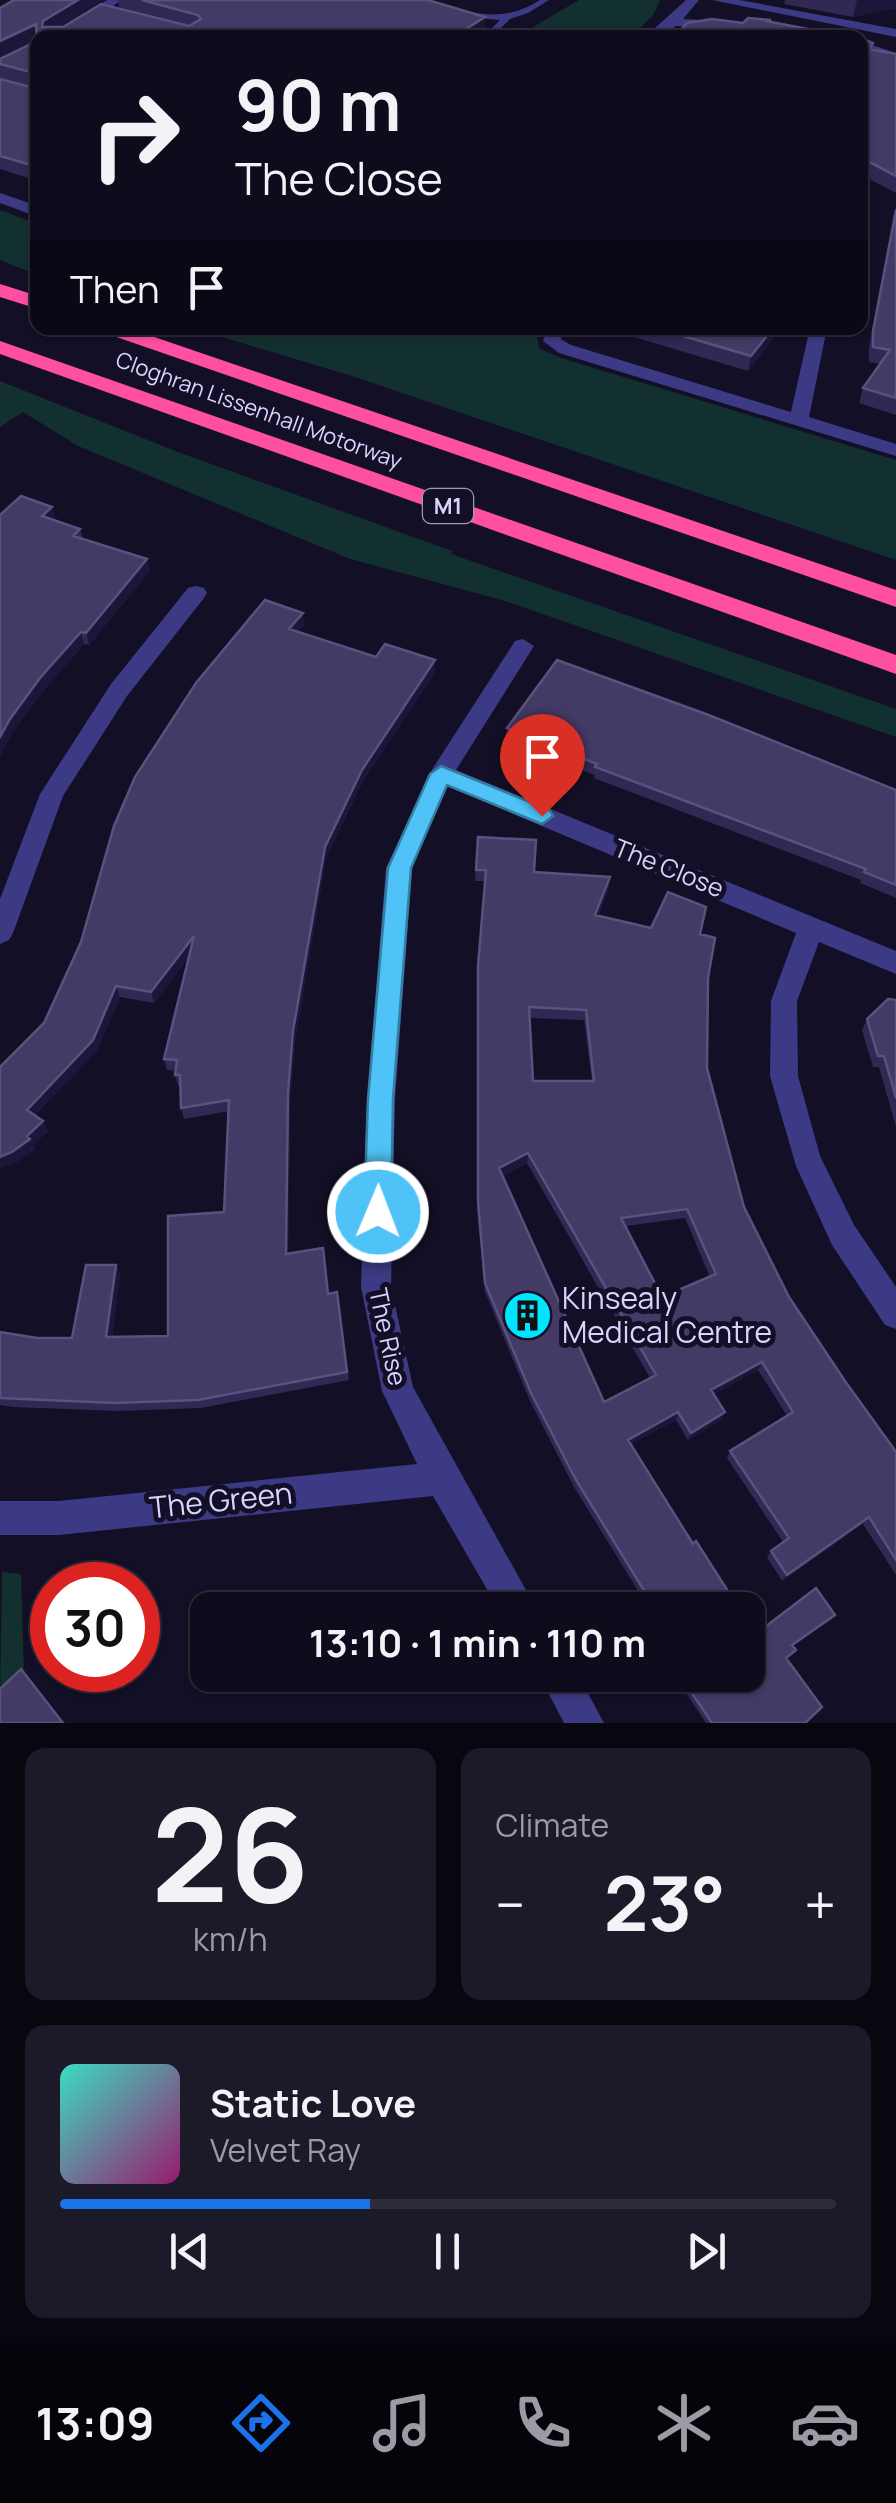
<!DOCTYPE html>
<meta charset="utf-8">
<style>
body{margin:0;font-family:Manrope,sans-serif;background:#1c1929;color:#f1f3f6;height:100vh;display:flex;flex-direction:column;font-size:38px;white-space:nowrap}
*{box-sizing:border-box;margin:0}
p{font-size:32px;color:#9b9ba3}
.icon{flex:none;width:55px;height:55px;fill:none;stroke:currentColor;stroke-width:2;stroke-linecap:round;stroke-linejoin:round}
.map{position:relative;height:1723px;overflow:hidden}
.side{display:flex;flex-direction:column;gap:25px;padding:25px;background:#08060f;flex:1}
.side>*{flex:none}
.hud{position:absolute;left:30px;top:30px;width:838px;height:305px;border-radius:20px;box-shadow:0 2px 8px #0004,0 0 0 2px #2e2b3b;background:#0e0b1c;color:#f1f3f6;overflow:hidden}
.speed{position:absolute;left:30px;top:1562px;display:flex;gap:20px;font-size:50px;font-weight:700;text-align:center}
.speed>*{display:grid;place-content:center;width:130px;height:130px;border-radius:50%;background:#0e0b1c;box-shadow:0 2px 8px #0004,0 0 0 2px #2e2b3b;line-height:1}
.speed .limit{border:15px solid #d22;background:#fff;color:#111}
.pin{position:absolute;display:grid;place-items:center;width:85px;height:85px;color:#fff;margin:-102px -42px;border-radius:50% 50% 50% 0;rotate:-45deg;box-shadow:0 0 10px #0007}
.pin .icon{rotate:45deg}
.me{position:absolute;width:110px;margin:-55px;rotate:1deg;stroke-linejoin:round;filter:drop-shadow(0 0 8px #0008)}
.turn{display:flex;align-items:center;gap:35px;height:210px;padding:0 40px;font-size:45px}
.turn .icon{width:130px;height:130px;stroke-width:2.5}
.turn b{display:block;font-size:70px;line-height:85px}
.then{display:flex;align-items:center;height:95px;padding:0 40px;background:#0003;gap:20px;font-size:38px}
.big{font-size:75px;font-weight:700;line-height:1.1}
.side .widget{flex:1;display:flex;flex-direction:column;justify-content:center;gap:15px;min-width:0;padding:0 35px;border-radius:20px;background:#1c1929}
.side .dial{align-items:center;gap:0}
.dial b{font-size:130px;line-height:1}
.song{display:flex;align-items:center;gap:30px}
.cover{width:120px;height:120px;border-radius:15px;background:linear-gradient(135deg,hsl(170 70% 55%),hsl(320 70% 35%))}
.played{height:10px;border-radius:5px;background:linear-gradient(90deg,#1a73e8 40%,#2e2b3b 40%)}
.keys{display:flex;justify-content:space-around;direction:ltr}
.heat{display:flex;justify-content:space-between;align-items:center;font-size:55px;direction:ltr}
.side .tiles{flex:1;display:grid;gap:25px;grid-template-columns:1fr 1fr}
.widget:last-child{grid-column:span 2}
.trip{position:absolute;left:190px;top:1592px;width:575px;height:100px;border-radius:20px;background:#0e0b1c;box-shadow:0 2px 8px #0004,0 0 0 2px #2e2b3b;font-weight:700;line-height:100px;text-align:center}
.tabs{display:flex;height:160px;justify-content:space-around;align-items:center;background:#06040b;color:#9b9ba3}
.tabs .icon{width:70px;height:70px}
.tabs .selected{color:#1a73e8}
.tabs b{font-size:45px;color:#f1f3f6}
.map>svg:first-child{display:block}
.green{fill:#12302f}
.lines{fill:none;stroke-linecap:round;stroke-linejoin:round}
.service{fill:#3d3a85;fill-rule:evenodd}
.minor{fill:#3d3a85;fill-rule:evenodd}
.motorway{fill:#ff4fa3;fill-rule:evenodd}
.wall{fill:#312854;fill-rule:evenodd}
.shaded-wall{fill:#1d163a}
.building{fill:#433a66;stroke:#5a527e;stroke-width:2.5;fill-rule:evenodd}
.route{fill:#4fc3f7;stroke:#337fa1;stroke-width:2.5}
.labels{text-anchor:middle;stroke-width:10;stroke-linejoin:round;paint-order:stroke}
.far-street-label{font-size:22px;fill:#d9d4ff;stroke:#130f26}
.shield{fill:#130f26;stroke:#9e99be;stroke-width:2.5}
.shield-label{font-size:22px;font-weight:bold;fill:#d9d4ff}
.street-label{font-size:25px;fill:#d9d4ff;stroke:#130f26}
.near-poi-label{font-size:30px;fill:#d9d4ff;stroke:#130f26;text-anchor:start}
.near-street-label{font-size:30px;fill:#d9d4ff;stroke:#130f26}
</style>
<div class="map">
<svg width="896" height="1723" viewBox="0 0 896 1723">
<rect width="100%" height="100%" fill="#130f26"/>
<!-- green -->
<path class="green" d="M579 0H659L660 1 652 17 630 37H516Z
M0 210 37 224V275L0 260Z
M192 328H541L537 337 540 349 561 358 896 460V560L352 376Z
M0 381 178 452 452 551 451 554 896 709V737L502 600 350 559 78 446 23 412 0 427Z
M2 1572 21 1574 24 1672 0 1695Z"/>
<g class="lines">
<!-- service -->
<path class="service" d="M540 0H549L528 13 510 19 491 38H482L500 20 477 18 461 13 465 11C493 17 515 16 540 0Z"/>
<!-- minor -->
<path class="minor" d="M107 0H122L64 38H48Z
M686 0H699L683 19 718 21 723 22V28L676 26 660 38H644Z
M712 0H739L896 29V37Z
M860 41 896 53V62L860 50Z
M0 193 38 206V217L0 203Z
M547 328H563L561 339 571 345 791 412 810 328H827L809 417 896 444V456L559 353 543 341Z
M196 586 204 588 207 593 204 598 127 696 63 796 13 933 9 940 0 944V899L40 794 111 684 188 588Z
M523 639 534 646 456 770 896 951V974L819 942 797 1001 798 1076 820 1156 854 1225 896 1287V1329L885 1325 832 1245 796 1166 770 1076 771 1001 796 933 447 786 412 868 395 1099 391 1287 413 1387 537 1610H499L433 1496 59 1535H0V1501H59L417 1464 382 1391 361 1287 367 1099 386 868 433 768 515 641Z
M539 1675H578L604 1723H564Z"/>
<!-- motorway -->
<path class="motorway" d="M0 284 38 296V309L0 297Z
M99 328H128L896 590V607L102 332Z
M0 341 896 655V674L0 354Z"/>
</g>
<!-- wall -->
<path class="wall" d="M14 0H103L59 27 190 26 119 7 118 0H428L485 17V30L38 38V181L0 169V79L34 88 35 87 0 78V59L37 41V39L0 57Z
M785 0H896L853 17 784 4Z
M860 38 871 49 896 54V193L860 174Z
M896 205V415L859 403 863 388 880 364 869 362V347Z
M604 328H777L776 335 748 371Z
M0 515 56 519 54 520 80 529 83 539 147 559 150 571 89 645 84 644 44 690 14 730Z
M304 625 298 631 376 657 435 672 363 781 326 858 295 1041 290 1103 288 1254 329 1294 337 1292 349 1380 201 1408 119 1411 12 1407 0 1405V1332L37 1338H72L116 1265 120 1274 112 1337 168 1336 224 1212 229 1111 184 1119 181 1108 180 1086H178L175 1075 176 1071 167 1070 164 1059 189 957 154 1003 120 997 97 1051 35 1115 48 1131 33 1145 35 1149 17 1162 44 1023 81 942 114 826Z
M507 728 896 790V898L860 883 861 880 594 778V775L506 740Z
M478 837 534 872 609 888 598 916 651 928 700 934 708 978 707 1068 744 1207 789 1297 845 1381 896 1452V1575L863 1524 782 1581 767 1557 771 1551 783 1542 727 1458 730 1451 787 1416 758 1370 714 1394 725 1412 721 1420 688 1440 676 1420 631 1444 693 1544 740 1610H650L574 1487 530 1401 485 1292 477 1211 478 977 485 881H475ZM530 1018 584 1020 592 1081H533ZM527 1163 650 1378 604 1402 502 1176ZM685 1218 710 1277 662 1297 626 1226Z
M896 1000V1127L879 1067H873L862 1030 867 1019Z
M829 1621 793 1646 787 1658 805 1723H706L684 1690 693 1681 689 1675H748L756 1634Z"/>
<!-- shaded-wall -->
<path class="shaded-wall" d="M78 0H103L46 35 42 27 43 21Z
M857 0H896V9L853 17Z
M485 17V30L474 38H452Z
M36 24 38 39 0 57V41Z
M773 328H777L776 335 748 371 751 356Z
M52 507 56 519 45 528 42 516Z
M147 559 150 571 89 645 86 633Z
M303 613 304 625 291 640 289 629Z
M81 632 84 644 44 690 14 730 0 757V737L10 719 40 678Z
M435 660V672L363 781 326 858 295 1041 290 1103 288 1263 286 1254 288 1093 293 1031 325 847 362 770Z
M610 877 609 888 593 926 595 915Z
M194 936 197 947 154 1003 151 992Z
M116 986 120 997 97 1051 31 1120 27 1110Z
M43 1121 48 1131 33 1145 35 1149 17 1162 0 1169V1157L27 1136Z
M528 1153 527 1163 498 1178 499 1168Z
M116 1265 120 1274 111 1346 106 1337Z
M762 1362 758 1370 708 1398 711 1390Z
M678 1412 676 1420 626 1447 628 1440Z
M725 1412 721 1420 688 1440 691 1433Z
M869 1517 863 1524 782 1581 787 1575Z
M835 1615 829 1621 788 1650 792 1645Z"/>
<!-- building -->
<path class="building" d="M14 0H78L43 21 42 27H63L101 4 189 26 201 19 198 15 142 0H428L485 17 452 38H38V74L0 64V59L37 41 36 24 0 41V8Z
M748 18 771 20 766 21 855 38H656L667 31 677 34 687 23 712 19 743 23Z
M860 38 873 43 869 49 896 54V176L860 157Z
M0 79 34 88 38 86V167L0 156Z
M896 210V398L863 388 890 350 873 347V331Z
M656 328H773L751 356Z
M21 496 52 507 42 516 80 529 73 536 147 559 86 633 81 632 40 678 10 719 0 737V515Z
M265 600 303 613 289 629 376 657 385 644 435 660 362 770 325 847 293 1031 288 1093 286 1254 323 1248 328 1294 337 1292 347 1372 198 1400 114 1403 0 1398V1332L37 1338H72L86 1265H116L106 1337 168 1336V1216L224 1212 229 1100 181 1108 180 1075H175L177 1060 164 1059 194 936 151 992 116 986 93 1040 27 1110 43 1121 27 1136 30 1139 12 1152 0 1157V1067L44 1023 81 942 114 826 135 777 196 683Z
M557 660 706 714 896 790V885L864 872 866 869 595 767 597 764 507 728Z
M478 837 536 840 534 872 610 877 595 915 651 928 668 892 706 907 700 934 715 938 708 978 707 1068 744 1207 789 1297 845 1381 896 1452V1560L869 1517 787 1575 771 1551 789 1538 730 1451 793 1412 762 1362 711 1390 725 1412 691 1433 678 1412 628 1440 693 1544 696 1541 740 1610H656L576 1480 531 1393 485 1283 478 1201V966L486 870H476ZM529 1007 586 1010 594 1081H533ZM528 1153 656 1375 604 1402 499 1168ZM687 1209 716 1274 662 1297 621 1218Z
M888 999 896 1000V1098L884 1056H878L867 1019Z
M816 1588 835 1615 792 1645 796 1650 786 1658 822 1707 805 1723H712L687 1686 698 1678 696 1675H748V1621L756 1634Z
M21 1669 63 1723H0V1689Z"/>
<!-- route -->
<path class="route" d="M441 766 550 810 553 816 542 824 447 785 411 868 393 1099 391 1212 387 1221 378 1224 368 1221 364 1212 368 1099 388 868 430 774Z"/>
<!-- icons -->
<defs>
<symbol id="building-disc" viewBox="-11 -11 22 22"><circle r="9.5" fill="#00e5ff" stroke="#130f26"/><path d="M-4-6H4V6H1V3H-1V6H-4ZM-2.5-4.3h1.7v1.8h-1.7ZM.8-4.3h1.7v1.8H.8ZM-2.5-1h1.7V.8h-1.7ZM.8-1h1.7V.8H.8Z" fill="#111"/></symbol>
</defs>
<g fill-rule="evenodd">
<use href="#building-disc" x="500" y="1288" width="55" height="55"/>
</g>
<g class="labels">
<!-- far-street labels -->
<g class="far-street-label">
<text transform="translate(259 410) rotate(20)" y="8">Cloghran Lissenhall Motorway</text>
</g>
<!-- shield labels -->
<rect class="shield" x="423" y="489" width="50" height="34" rx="8"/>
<g class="shield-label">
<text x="448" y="514">M1</text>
</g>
<!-- street labels -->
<g class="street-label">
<text transform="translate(669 868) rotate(22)" y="9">The Close</text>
<text transform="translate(388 1337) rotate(78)" y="9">The Rise</text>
</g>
<!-- near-poi labels -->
<g class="near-poi-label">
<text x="562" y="1309">Kinsealy<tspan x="562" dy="34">Medical Centre</tspan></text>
</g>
<!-- near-street labels -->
<g class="near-street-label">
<text transform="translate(221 1501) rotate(-6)" y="10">The Green</text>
</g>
</g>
</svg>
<div class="speed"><div class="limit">30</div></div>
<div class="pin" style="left:542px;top:816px;background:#d93025"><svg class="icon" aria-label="arrive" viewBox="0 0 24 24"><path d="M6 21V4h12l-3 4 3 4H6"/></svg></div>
<svg class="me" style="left:378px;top:1212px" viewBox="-20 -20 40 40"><circle r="17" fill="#4fc3f7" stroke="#fff" stroke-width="3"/><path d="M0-11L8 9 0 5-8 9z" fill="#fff"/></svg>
<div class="trip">13:10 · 1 min · 110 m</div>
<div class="hud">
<div class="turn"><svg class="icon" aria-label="right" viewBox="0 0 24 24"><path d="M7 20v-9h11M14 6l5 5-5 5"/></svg><div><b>90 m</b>The Close</div></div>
<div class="then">Then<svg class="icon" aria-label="arrive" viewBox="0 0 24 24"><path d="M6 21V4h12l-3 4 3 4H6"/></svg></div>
</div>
</div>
<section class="side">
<div class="tiles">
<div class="widget dial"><b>26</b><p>km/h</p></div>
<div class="widget"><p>Climate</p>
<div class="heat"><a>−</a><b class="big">23°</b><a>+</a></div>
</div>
<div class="widget">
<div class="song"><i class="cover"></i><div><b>Static Love</b><p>Velvet Ray</p></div></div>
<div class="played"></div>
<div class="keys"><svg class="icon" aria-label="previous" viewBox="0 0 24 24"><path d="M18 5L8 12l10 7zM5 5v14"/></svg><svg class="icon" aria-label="pause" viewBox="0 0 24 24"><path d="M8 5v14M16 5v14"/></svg><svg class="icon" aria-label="next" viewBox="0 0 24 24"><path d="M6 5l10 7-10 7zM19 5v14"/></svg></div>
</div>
</div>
</section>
<nav class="tabs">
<b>13:09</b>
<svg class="icon selected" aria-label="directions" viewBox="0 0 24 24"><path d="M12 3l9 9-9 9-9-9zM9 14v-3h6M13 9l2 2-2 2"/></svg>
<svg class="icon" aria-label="music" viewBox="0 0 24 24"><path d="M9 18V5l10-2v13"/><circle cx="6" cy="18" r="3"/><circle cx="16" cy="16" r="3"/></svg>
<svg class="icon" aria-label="phone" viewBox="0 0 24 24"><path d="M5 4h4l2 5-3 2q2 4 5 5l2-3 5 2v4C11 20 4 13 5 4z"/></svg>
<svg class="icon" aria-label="climate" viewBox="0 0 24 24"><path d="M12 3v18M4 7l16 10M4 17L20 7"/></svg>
<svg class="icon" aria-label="car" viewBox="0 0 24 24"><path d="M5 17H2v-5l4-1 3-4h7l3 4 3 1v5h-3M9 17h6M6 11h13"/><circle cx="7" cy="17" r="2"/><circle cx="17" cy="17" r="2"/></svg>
</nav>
